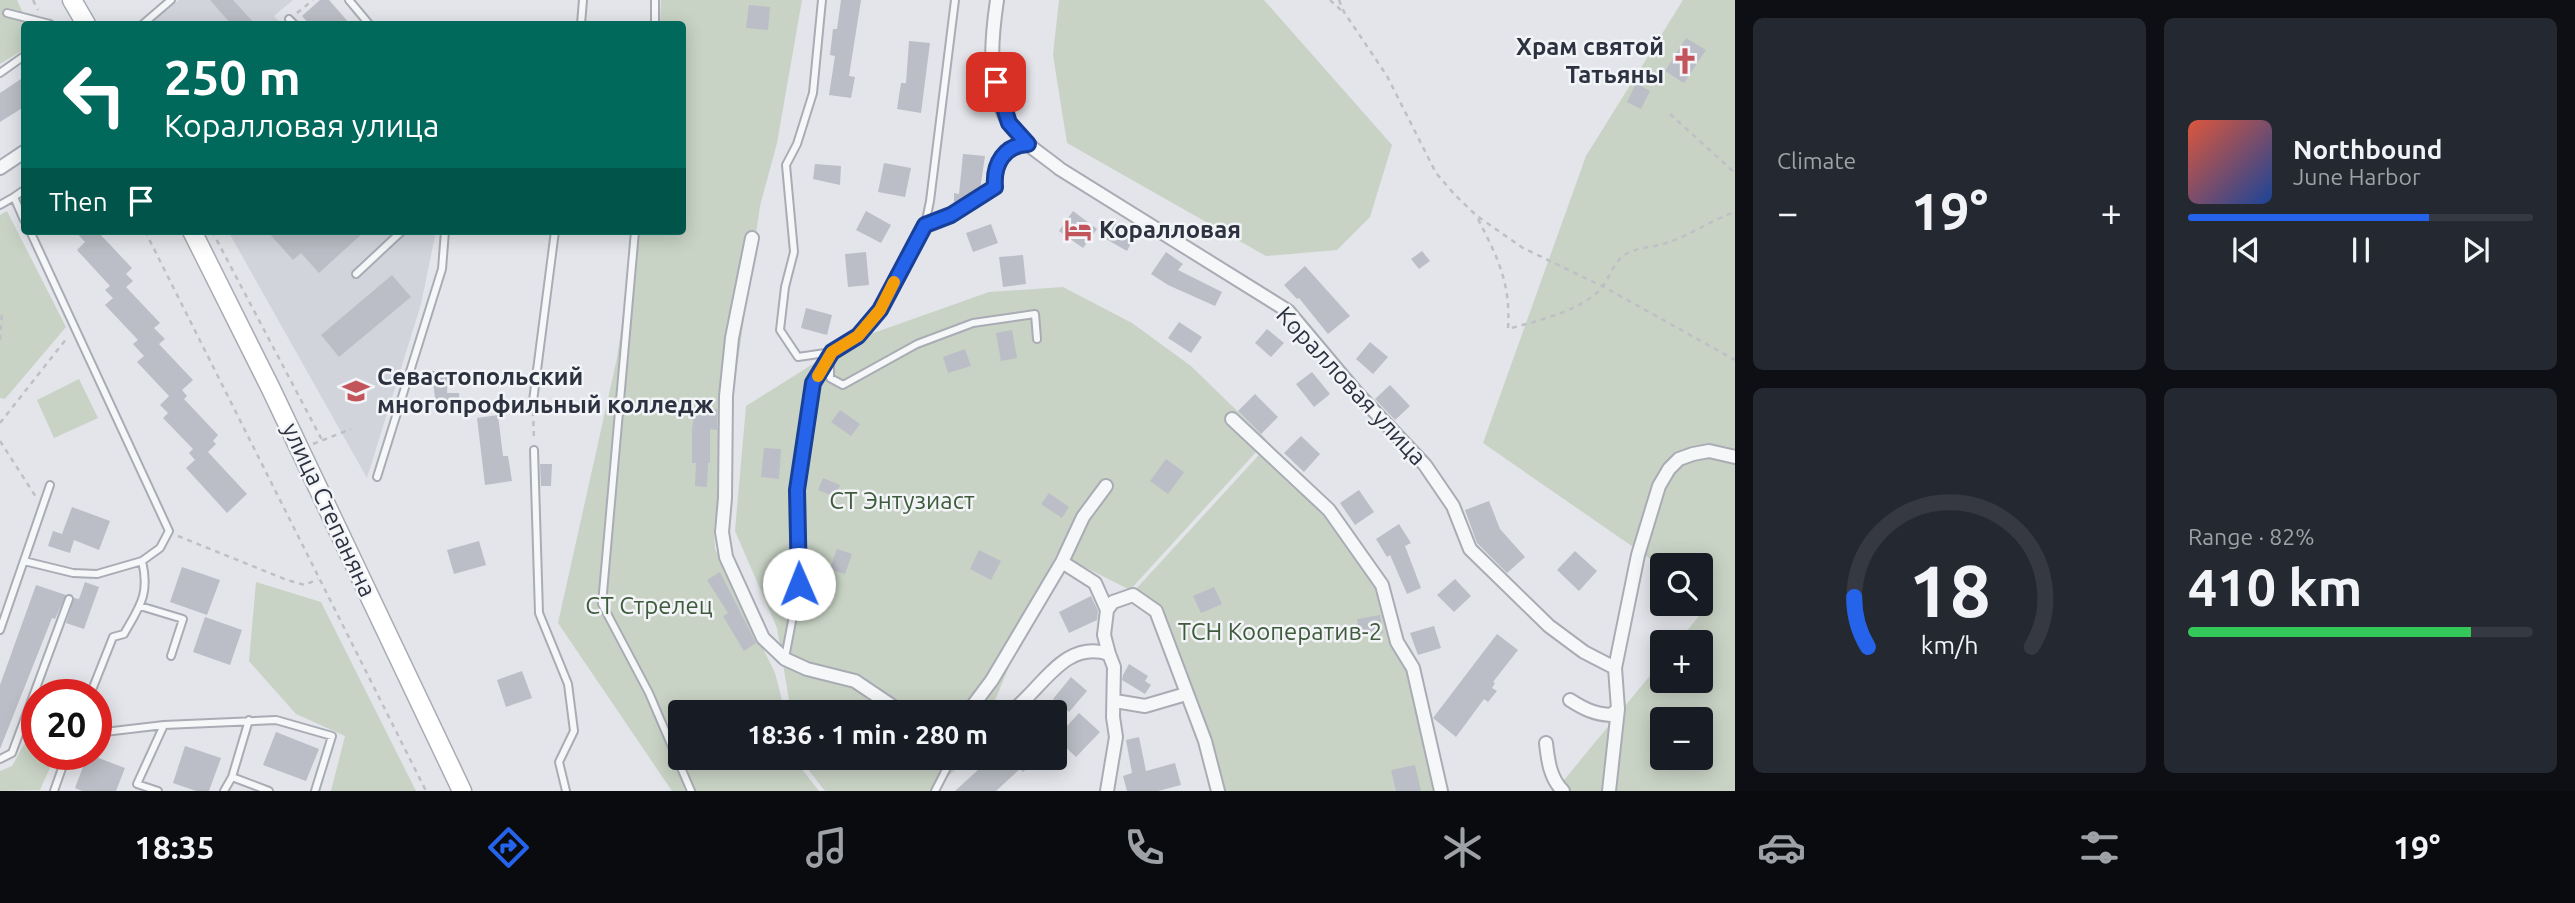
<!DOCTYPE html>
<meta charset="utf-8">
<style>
body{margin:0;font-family:Ubuntu,sans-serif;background:#242831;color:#f1f3f6;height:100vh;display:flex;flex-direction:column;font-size:26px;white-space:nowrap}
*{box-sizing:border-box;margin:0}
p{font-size:23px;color:#9ea1a6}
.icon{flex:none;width:38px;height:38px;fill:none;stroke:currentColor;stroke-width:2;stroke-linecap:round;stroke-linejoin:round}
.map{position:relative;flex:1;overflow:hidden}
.side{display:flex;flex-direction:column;gap:18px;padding:18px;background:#0d0f14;width:840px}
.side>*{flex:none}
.guide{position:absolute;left:21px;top:21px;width:665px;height:214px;border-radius:7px;box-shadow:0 4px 18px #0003;background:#00695c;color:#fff;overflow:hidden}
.controls{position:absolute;left:1650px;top:553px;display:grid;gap:14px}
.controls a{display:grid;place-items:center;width:63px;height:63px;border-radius:7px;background:#171b24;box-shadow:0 4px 18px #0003;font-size:35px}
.speed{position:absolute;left:21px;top:679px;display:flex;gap:14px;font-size:35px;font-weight:700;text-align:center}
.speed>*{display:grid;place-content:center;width:91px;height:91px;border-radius:50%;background:#171b24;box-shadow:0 4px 18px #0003;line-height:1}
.speed .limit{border:10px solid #d22;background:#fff;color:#111}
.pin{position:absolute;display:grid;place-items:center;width:60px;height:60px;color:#fff;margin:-30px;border-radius:14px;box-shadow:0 4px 10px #0006}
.me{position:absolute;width:77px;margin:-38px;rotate:359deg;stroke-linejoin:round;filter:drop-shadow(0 0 5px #0008)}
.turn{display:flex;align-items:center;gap:24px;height:147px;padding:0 28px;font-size:32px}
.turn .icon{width:91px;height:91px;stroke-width:2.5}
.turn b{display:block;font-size:49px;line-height:60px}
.then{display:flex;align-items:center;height:66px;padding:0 28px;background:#0003;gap:14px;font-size:26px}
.big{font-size:52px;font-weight:700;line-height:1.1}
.side .widget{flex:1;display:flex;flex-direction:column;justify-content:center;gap:10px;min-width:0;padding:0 24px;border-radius:10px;background:#242831}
.side .dial{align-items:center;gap:0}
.dial svg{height:182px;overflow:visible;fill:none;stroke:#363941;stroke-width:7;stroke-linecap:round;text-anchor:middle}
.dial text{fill:#f1f3f6;stroke:none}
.song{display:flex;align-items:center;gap:21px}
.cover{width:84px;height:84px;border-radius:10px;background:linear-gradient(135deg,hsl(10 70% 55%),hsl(220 70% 35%))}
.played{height:7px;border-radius:4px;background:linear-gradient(90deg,#2563eb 70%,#363941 70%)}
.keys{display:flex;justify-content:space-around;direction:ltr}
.heat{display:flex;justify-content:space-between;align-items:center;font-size:38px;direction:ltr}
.charge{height:10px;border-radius:5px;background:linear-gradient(90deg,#34c759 82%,#363941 0)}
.side .tiles{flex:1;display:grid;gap:18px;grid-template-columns:repeat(2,1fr)}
.trip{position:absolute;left:668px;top:700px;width:399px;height:70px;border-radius:7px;background:#171b24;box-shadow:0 4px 18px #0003;font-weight:700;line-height:70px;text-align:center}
.tab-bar{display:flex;height:112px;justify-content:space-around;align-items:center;background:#090b0e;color:#9ea1a6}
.tab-bar .icon{width:49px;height:49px}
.tab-bar .selected{color:#2563eb}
.tab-bar b{font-size:32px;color:#f1f3f6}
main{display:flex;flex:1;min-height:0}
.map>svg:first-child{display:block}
.built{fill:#d2d4dc}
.green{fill:#c8d3c5;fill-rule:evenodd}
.building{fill:#bbbec6}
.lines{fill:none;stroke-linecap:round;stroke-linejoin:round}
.service-casing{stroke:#a9acb4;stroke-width:10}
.minor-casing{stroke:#a9acb4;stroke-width:16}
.secondary-casing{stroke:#a9acb4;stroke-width:21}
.path{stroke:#bec0c5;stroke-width:2.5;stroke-dasharray:5 5;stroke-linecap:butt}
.service{stroke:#f6f7f9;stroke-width:6}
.minor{stroke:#f6f7f9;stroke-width:12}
.secondary{stroke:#fff;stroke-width:18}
.route-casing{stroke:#184099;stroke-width:18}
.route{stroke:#2563eb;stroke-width:12}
.slow{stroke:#f59e0b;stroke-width:12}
.labels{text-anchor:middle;stroke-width:5;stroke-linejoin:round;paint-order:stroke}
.poi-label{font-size:24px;font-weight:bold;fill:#2d3241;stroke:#f3f4f7;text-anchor:start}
.street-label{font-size:24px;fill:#2d3241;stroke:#f3f4f7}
.park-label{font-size:24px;fill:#3e5b3b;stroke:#f3f4f7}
</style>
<main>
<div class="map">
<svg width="1735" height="791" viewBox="0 0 1735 791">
<rect width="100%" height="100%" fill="#e3e5ea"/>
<!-- built -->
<path class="built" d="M179 0H293L274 16 281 24H149Z
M228 231H436L421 304 367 478Z"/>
<!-- green -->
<path class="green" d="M0 0H17L28 24H24V49L0 64Z
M661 0H802L777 143 760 206 714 529 715 549 775 673 785 712H681V758H798L801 768 819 791H672L558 623 617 358 635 231H682V24H660Z
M1059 0H1264L1392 145 1370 217 1337 250 1266 256 1067 143 1053 55Z
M1683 0H1735V791H1555L1662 661V681H1701V642H1678L1711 601 1701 594V565H1662V567L1483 443 1586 156ZM1662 719H1701V758H1662Z
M7 211 66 327 5 399 0 398V215Z
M1063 287 1132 323 1191 366 1267 440 1130 590 1057 553 990 712H791L777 628 735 531 746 406 848 342 989 292Z
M79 379 98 418 54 438 37 400Z
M1268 445 1327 516 1377 590 1390 643 1407 667 1439 791H1224L1209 737 1159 609 1136 589Z
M256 582 321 602 416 791H331L345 736 296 714 249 661Z
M37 721V754H56L40 790 0 791V771L12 766Z
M803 758H970L930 791H825L804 764Z"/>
<!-- building -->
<path class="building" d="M210 0H233L255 24H231Z
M320 0H329L350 24H309L302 16Z
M841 0H861L849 76 855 77 851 98 829 95 835 56 830 55 833 29H837Z
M749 5 770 7 768 30 746 28Z
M1686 38 1706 50 1684 83 1665 71Z
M909 41 930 43 921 113 897 109 901 83H906Z
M24 77V107L0 122V93Z
M1636 83 1650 91 1641 109 1627 102Z
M963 154 985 156 980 190 954 207V193L959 194Z
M884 163 911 168 905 197 878 192Z
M815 164 841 166 840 185 813 179Z
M866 211 891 225 881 243 856 230Z
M1073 211 1097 229 1083 248 1059 231Z
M1115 223 1136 234 1127 251 1106 239Z
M991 224 998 243 973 252 966 233Z
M75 231H97L132 268 126 274 133 281 126 287 160 323 154 328 165 339 159 344 193 380 182 390 187 396 184 399 218 435 213 441 216 444 208 452 247 494 227 513 186 468 195 460 189 453 193 449 163 418 168 413 160 405 169 396 137 362 144 356 133 344 138 340 105 305 113 298 105 290 110 286 77 250 85 242Z
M267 231H365L319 273 301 253 293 260Z
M1422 251 1430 261 1419 269 1411 259Z
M866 252 869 285 848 287 845 254Z
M1166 252 1183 264 1178 270 1222 292 1215 306 1168 285 1151 274Z
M1023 255 1026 284 1003 287 999 257Z
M1305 266 1350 316 1328 334 1299 298 1297 299 1284 285Z
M392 275 411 297 339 357 321 335Z
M806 308 832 315 827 335 801 328Z
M1179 322 1202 337 1191 353 1168 338Z
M1267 329 1284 343 1271 357 1255 343Z
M1012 330 1017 358 1001 361 996 333Z
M1370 342 1388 357 1373 374 1356 359Z
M965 349 971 366 948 373 943 357Z
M432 371H448L447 393H459L460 407 436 408Z
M1312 372 1330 394 1314 407 1296 384Z
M1390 385 1410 406 1395 420 1375 399Z
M1255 394 1278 417 1261 434 1238 411Z
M695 406 717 409V430L710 429V463H708L707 487 695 486 696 463H692V430Z
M840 410 860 424 851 436 831 422Z
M498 415 503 456H508L512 481 485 485 477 418Z
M1301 436 1320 454 1304 472 1284 453Z
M764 448 781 449 779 479 761 477Z
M1166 459 1184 472 1168 494 1150 481Z
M540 464H552L551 486H541Z
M823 478 840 485 835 497 818 490Z
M1359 490 1374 512 1355 525 1340 503Z
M1049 493 1069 507 1062 518 1041 504Z
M1489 501 1500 529 1525 557 1507 573 1477 543 1465 510Z
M72 507 110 521 99 550 74 540 70 553 48 546 53 531 62 534Z
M1399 524 1411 543 1405 546 1421 588 1407 594 1390 555 1387 557 1376 539Z
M479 541 486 565 454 574 447 550Z
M837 549 852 554 845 574 830 569Z
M979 550 1001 561 991 580 970 569Z
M1575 551 1597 571 1579 591 1557 570Z
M182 567 220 580 207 615 170 602Z
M720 572 756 643 744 651 723 616 728 613 707 580Z
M1455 579 1471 596 1454 612 1437 595Z
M85 582 99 587 84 629 66 623 74 598 79 599Z
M36 585 66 595 55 619 52 618 0 749V685Z
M1214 587 1222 604 1201 613 1193 596Z
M1091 596 1098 611 1097 620 1069 633 1059 612Z
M1380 615 1383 633 1360 637 1357 619Z
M205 617 242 630 230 665 193 652Z
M1434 626 1441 648 1418 655 1410 633Z
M1497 634 1518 650 1493 682 1495 683 1492 688 1497 691 1488 702 1484 699 1456 737 1433 718Z
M1129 664 1148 676 1145 681 1151 685 1145 694 1122 680 1123 675Z
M522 671 532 698 506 707 497 680Z
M1071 677 1087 691 1069 712 1053 699Z
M1079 713 1100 732 1076 757 1056 738Z
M276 732 319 749 306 781 263 765Z
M1139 737 1146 771 1175 763 1181 785 1158 791H1127L1123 776 1132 773 1126 740Z
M185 746 221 758 209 791H196L173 783Z
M88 754 125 768 116 791H82L75 788Z
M991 758H1038L1023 772 1020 769 996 791H955Z
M1415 765 1421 791H1396L1391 770Z"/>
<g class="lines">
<defs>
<path id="service" d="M349 0 369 24
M822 0 813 93 797 144 786 165 794 252 785 287 780 330 798 357 832 352
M7 13 50 24
M289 19 294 24
M143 24 171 0
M581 24 583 0
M655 24V0
M0 73 24 56
M14 197 24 190
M0 205 14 197 24 220
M925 225 951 215 995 187C993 164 1004 146 1027 144
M635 231 602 604 649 693 691 791
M356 274 402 231
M830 360V378L843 385 917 344 973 323 1035 314 1037 339
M533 401 555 231
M534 450 539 613 568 684 574 731 559 762 566 791
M377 477 442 269 445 231
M24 561 73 573 97 574 142 561 160 548 169 531 30 231
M140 606 183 619 171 656
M0 630 50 485
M785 658 799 584 797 490 813 383 832 352 857 336 880 310 925 225 930 201 955 0
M90 695 113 637 124 634C140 606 150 594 142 561
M96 733 164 725 276 720 332 736 315 791
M0 759 12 753 69 599
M232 777 249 720
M54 791 67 754
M158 791 137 784 164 725
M224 791 232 777 269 791
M935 791 952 758"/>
<path id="minor" d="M997 0C991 41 987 84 1008 122 1019 141 1043 155 1060 169L1288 311 1356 392 1425 465 1453 506 1470 549 1549 626 1584 652 1615 668
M0 168 24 152
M752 238 732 338 726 396 725 498 722 532 726 557 763 638 785 659 807 669 855 681 901 712
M1232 419 1329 510 1382 585 1397 642 1413 668 1441 791
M1062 562 1095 583 1107 610 1104 635 1109 654
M1107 610 1113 602 1133 595 1156 611 1205 741 1218 791
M1570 700C1584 709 1594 714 1611 715L1618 709
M1115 701 1145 706 1186 694
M968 712 992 680 1062 562 1083 517 1106 486
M1011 712C1042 689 1064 639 1109 654L1114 667 1113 717 1116 737 1107 791
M1546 743C1548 761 1550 778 1563 791
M1609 791 1618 709 1615 668 1638 555 1659 486 1669 469 1679 459 1693 454 1709 451 1735 457"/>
<path id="secondary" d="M72 0 86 24
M192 231 271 389 462 791"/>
</defs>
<!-- service casing -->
<use href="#service" class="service-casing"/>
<!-- minor casing -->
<use href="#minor" class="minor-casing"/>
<!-- secondary casing -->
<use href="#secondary" class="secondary-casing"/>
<!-- path -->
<path class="path" d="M33 0 38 10
M1330 0 1343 12
M1339 0 1344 12 1387 76 1436 173 1455 195 1477 216 1523 248 1604 287 1735 360
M297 13 313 0
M1670 114 1735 173
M1478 219C1498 258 1511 284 1508 329 1536 321 1569 314 1593 296 1610 285 1611 259 1630 252 1641 247 1655 247 1666 243 1690 236 1711 220 1735 212
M145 231 426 791
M212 231 322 440
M0 340 2 312
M533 411 534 440
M0 423 67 338
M0 441 36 497
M313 444 351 429
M178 536 287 580 305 585 318 579"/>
<!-- service -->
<use href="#service" class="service"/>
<!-- minor -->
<use href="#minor" class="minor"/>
<!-- secondary -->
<use href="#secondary" class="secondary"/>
</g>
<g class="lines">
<defs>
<path id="route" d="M799 584 797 490 813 383 832 352 858 336 880 310 925 225 951 215 995 187C993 163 1005 145 1028 144L1009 123 996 82"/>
</defs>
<!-- route casing -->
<use href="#route" class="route-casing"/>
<!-- route -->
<use href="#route" class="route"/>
<!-- slow -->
<path class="slow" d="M818 376 832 352 858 336 880 310 894 282"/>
</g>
<!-- icons -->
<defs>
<symbol id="church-bare" viewBox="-9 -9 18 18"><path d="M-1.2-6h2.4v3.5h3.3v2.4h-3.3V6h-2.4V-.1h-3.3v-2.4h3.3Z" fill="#c2555b" stroke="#f3f4f7" stroke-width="2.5" paint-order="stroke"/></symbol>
<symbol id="hotel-bare" viewBox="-9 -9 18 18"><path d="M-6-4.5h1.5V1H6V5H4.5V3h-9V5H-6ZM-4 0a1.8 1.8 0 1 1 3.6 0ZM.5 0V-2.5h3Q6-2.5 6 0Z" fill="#c2555b" stroke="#f3f4f7" stroke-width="2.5" paint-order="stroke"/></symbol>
<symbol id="university-bare" viewBox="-9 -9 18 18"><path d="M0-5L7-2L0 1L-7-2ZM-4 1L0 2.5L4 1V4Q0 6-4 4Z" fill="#c2555b" stroke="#f3f4f7" stroke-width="2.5" paint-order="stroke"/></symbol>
</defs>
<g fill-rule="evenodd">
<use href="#church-bare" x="1666" y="42" width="38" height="38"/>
<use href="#hotel-bare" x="1059" y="211" width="38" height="38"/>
<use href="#university-bare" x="337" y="372" width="38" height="38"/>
</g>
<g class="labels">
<!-- poi labels -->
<g class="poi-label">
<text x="1664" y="55" text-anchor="end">Храм святой<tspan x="1664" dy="28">Татьяны</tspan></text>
<text x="1099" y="238">Коралловая</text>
<text x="377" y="385">Севастопольский<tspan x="377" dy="28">многопрофильный колледж</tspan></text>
</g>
<!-- street labels -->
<g class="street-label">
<text transform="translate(1351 386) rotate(47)" y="8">Коралловая улица</text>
<text transform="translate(329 510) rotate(65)" y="8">улица Степаняна</text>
</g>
<!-- park labels -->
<g class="park-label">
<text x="902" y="509">СТ Энтузиаст</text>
<text x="649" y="614">СТ Стрелец</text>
<text x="1280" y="640">ТСН Кооператив-2</text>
</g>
</g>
</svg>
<div class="controls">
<a><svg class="icon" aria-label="search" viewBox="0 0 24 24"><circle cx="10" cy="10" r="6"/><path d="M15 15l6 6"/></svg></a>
<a>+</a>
<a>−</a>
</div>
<div class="speed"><div class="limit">20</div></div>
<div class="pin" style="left:996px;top:82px;background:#d93025"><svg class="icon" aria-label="arrive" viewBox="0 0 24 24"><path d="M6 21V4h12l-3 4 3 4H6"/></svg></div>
<svg class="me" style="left:799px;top:584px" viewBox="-20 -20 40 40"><circle r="19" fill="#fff"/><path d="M0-13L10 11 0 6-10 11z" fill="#2563eb"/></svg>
<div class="trip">18:36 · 1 min · 280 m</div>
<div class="guide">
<div class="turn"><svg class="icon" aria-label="left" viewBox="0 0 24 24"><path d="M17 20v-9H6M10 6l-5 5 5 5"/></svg><div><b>250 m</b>Коралловая улица</div></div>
<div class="then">Then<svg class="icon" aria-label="arrive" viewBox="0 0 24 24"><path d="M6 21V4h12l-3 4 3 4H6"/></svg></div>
</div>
</div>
<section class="side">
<div class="tiles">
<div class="widget"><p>Climate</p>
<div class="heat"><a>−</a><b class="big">19°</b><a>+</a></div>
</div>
<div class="widget">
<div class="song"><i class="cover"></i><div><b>Northbound</b><p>June Harbor</p></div></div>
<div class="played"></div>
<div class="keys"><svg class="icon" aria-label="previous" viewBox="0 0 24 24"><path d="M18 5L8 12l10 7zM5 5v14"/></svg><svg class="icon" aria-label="pause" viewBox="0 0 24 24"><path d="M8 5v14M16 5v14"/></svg><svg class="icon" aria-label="next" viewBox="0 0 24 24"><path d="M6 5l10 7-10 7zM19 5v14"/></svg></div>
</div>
<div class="widget dial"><svg viewBox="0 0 100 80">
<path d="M14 69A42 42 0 1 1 86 69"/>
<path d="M14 69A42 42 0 0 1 8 47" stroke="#2563eb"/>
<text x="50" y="56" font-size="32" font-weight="700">18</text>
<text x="50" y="72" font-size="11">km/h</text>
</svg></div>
<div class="widget"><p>Range · 82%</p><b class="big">410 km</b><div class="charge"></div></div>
</div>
</section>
</main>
<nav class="tab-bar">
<b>18:35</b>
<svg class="icon selected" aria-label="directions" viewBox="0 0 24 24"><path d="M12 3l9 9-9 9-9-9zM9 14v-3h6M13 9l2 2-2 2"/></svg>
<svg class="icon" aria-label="music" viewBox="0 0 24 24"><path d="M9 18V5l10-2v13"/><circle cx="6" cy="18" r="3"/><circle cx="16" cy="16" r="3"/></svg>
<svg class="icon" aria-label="phone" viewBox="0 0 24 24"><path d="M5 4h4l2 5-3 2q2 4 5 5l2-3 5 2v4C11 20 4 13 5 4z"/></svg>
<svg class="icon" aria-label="climate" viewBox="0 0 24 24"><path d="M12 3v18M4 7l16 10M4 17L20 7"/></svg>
<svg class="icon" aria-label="car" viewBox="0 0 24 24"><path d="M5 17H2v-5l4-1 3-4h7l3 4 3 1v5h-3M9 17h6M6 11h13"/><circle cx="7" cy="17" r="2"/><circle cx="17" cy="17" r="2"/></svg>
<svg class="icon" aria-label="filters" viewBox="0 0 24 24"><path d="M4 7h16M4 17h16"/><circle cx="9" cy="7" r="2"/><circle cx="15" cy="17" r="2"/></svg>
<b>19°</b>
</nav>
